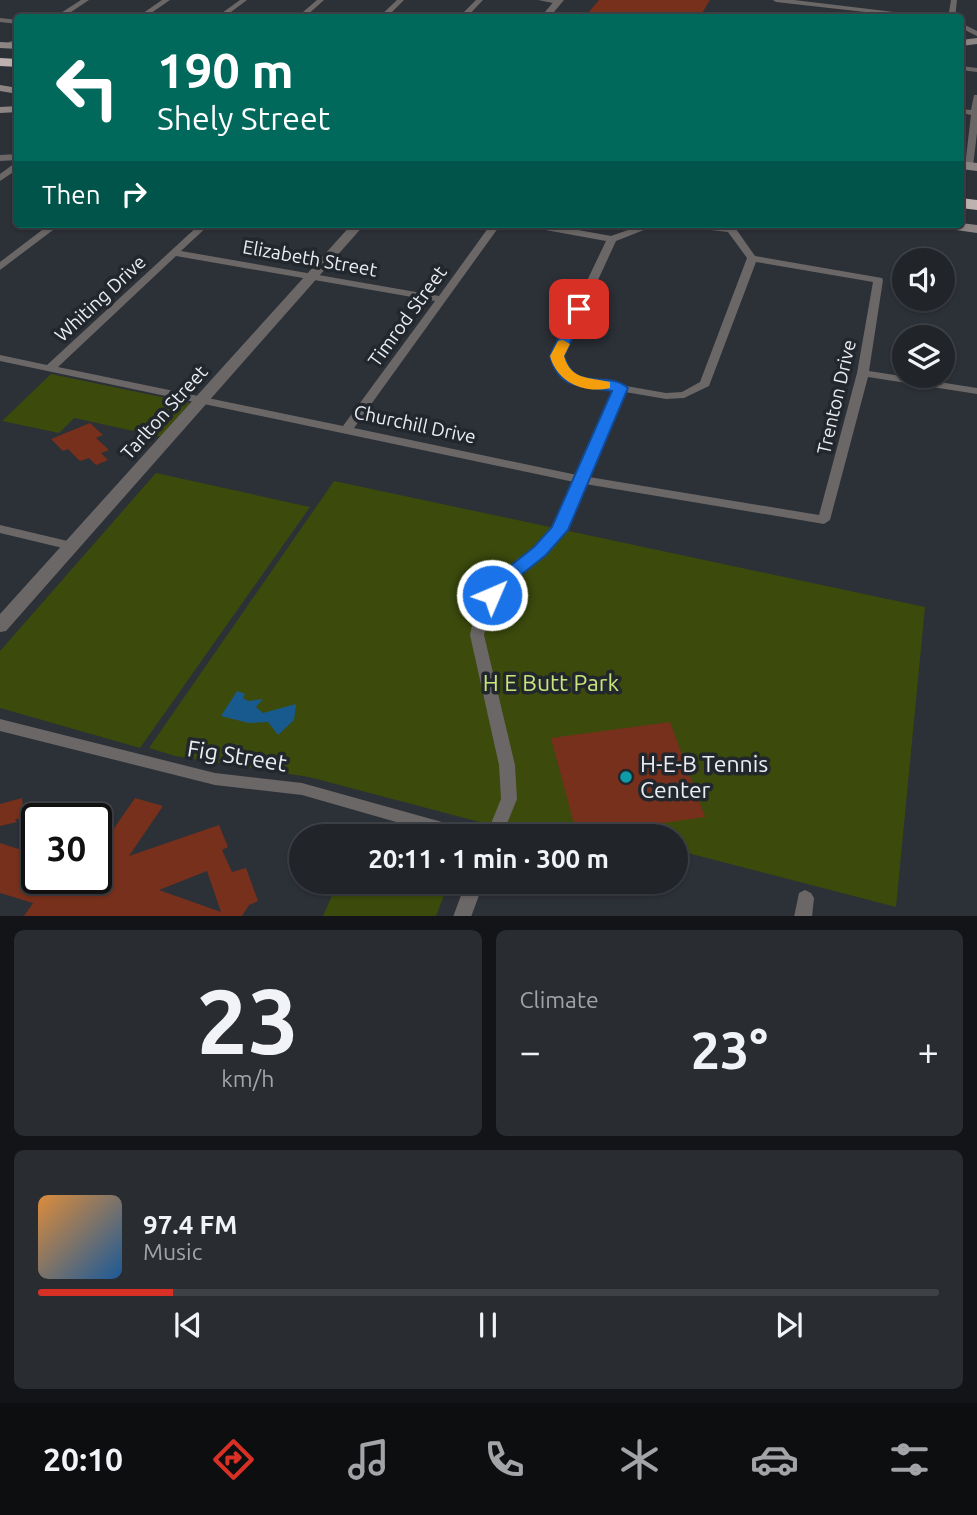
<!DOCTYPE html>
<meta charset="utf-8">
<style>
body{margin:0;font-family:Ubuntu,sans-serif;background:#292c31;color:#f1f3f6;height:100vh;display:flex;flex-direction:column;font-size:26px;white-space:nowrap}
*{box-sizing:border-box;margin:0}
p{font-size:23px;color:#a2a4a8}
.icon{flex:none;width:38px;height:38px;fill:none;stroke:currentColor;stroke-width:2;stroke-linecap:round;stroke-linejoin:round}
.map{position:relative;height:916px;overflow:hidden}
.side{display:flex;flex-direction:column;gap:14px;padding:14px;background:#121417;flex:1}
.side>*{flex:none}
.hud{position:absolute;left:14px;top:14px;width:950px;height:214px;border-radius:7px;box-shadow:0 2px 5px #0004,0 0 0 2px #3e4146;background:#00695c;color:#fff;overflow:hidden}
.tools{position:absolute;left:892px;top:248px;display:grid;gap:14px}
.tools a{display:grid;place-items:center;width:63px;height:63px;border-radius:50%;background:#212429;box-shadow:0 2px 5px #0004,0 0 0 2px #3e4146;font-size:35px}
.speed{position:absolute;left:21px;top:803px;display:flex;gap:14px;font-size:35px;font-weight:700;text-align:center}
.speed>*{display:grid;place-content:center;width:91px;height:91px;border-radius:50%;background:#212429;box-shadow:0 2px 5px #0004,0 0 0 2px #3e4146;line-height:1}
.speed .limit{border:4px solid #111;border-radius:10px;background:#fff;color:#111}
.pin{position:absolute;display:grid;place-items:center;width:60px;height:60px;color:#fff;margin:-30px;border-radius:14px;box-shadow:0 4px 10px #0006}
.me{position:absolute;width:77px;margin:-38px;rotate:45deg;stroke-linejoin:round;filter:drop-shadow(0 0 5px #0008)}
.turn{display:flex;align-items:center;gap:24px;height:147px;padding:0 28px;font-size:32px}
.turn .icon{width:91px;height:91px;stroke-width:2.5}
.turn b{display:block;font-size:49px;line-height:60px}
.then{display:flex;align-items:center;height:66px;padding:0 28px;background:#0003;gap:14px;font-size:26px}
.big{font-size:52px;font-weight:600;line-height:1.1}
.side .widget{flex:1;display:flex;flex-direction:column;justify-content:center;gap:10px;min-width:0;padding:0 24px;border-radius:10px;background:#292c31}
.side .dial{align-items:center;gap:0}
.dial b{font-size:91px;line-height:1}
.song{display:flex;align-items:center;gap:21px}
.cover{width:84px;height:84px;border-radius:10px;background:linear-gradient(135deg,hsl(30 70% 55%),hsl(210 70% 35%))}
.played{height:7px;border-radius:4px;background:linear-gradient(90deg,#d93025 15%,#3e4146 15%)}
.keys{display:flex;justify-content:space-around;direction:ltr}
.heat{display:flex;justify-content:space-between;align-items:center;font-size:38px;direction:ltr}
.side .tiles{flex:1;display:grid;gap:14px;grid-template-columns:1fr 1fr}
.widget:last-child{grid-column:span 2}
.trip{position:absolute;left:289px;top:824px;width:399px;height:70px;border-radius:35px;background:#212429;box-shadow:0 2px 5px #0004,0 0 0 2px #3e4146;font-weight:600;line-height:70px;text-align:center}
.menu{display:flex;height:112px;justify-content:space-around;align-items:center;background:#0d0e10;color:#a2a4a8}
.menu .icon{width:49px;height:49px}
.menu .current{color:#d93025}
.menu b{font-size:32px;color:#f1f3f6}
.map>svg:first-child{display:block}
.green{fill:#3c4a0c}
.water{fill:#185a8d}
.building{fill:#77301c;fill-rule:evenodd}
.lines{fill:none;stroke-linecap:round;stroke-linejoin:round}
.minor{fill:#6b6766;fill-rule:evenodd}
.tertiary{fill:#6b6766;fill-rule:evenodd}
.secondary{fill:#8d8583;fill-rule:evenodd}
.motorway{fill:#bdb2af;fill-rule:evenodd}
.route{fill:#1a73e8;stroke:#114b97;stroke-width:2}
.slow{fill:#f59e0b}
.culture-dot{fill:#0f9aa8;stroke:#22262d;stroke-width:2.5}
.labels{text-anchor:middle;stroke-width:7;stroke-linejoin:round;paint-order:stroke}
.street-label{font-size:19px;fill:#ebedf2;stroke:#22262d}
.near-park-label{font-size:23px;fill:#c8e57c;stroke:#22262d}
.near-street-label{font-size:23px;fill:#ebedf2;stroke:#22262d}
.near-poi-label{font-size:23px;fill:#ebedf2;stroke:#22262d;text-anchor:start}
</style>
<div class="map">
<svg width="977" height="917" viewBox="0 0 977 917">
<rect width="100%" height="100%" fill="#2c3037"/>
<!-- green -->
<path class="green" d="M51 374 190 403 161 437 74 418 59 433 2 421Z
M156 473 310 507 140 748 0 708V651Z
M334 481 925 607 896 907 676 850V836H533L309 777 175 756 149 748Z
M338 882H449L436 916H323Z"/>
<!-- water -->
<path class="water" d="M237 691 245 694 243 698 248 701 263 699 256 707 263 713 296 704 294 720 278 735 268 722 249 723 221 716Z"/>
<!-- building -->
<path class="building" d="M599 0H710L699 18 587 14Z
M90 423 103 435 96 438 109 450 101 453 108 460 96 465 89 458 80 461 68 449 63 451 51 439Z
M670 722 705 817 577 835 551 738Z
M22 798 25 819H15L17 822 0 826V804Z
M135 798 163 806 129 856 219 825 228 847 222 850 232 872 246 868 258 901 249 905 242 916H24L33 903 0 893V843L37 855V878H96V854ZM207 871 221 912 159 890Z
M88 801 92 819H39V817Z"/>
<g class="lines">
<!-- minor -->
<path class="minor" d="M81 0H89L62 18H53Z
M162 0H170L144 18H136Z
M240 0H247L223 18H215Z
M317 0H324L304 18H296Z
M397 0H404L386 18H378Z
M476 0H483L466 18H458Z
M538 0H558L561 2 558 4Z
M773 0H794L944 18H918L776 2Z
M951 0H957L955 18H948Z
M0 18 18 20V24L0 22Z
M961 23 977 31V36L961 28Z
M18 38V43L11 48H5V44Z
M961 66 977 68V72L961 70Z
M974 95H977V133L973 166 969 169 965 166 971 115 961 113V109L971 110Z
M18 154V160L0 161V155Z
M15 163H18V169L0 181V174Z
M50 224H61L0 270V262Z
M200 224H210L181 251 439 296 491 224H501L354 428 577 475 614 391C584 386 561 391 551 356L606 241 529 227 524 224H545L611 236 645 224H659L616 241 563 356 566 369 575 377 666 393 682 392 700 382 747 258 728 232 685 227 680 224 728 226V224H738L736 229 755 256 882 278 883 280 869 371 977 388V394L868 377 830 520 824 524 585 484 564 533 545 554 506 585 490 608 484 635 515 765 517 799 502 836H486L501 799 499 765 470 635 476 607 496 579 535 548 553 528 574 482 0 361V355L47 365ZM176 256 435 301 343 426 58 367ZM756 262 873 282 857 373 819 515 589 477 625 392 666 399 684 398 709 386Z
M0 525 76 543 78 546 71 550 0 533Z
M0 719 215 773 302 783 467 829 473 831 475 836H445L302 795 215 785 0 731Z
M466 882H484L471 917H453Z
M805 890 811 893 814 898 812 917H794L799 893Z"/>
<!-- tertiary -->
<path class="tertiary" d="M555 0H564L549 18H540Z
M352 224H365L6 631 0 632V614Z"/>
<!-- secondary -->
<path class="secondary" d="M977 38V44L961 46V40Z
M0 42 18 43V49L0 48Z
M0 85 18 88V94L0 91Z
M18 106V112L0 113V107Z
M961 161 977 163V171L961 169Z
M961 223 977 225V233L942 228 935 224Z"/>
<!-- motorway -->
<path class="motorway" d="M0 58 18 59V67L0 66Z
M961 198 977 200V210L961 208Z"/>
</g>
<!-- route -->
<path class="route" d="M579 305 586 309 564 356C575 394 607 369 628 388L568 530 546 555 507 586 498 599H486L483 595 495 578 534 547 552 527 612 391C582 386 559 390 550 356L572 309Z"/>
<!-- slow -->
<path class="slow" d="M563 340 570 344 564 356C571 380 588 377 610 382V388C583 394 557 382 550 356L558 341Z"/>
<!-- markers -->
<circle class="culture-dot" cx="626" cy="777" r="7"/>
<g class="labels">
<!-- street labels -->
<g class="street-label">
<text transform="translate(310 258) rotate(10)" y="7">Elizabeth Street</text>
<text transform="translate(100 298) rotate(-43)" y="7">Whiting Drive</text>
<text transform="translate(407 316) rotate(-54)" y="7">Timrod Street</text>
<text transform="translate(836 397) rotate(-77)" y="7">Trenton Drive</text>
<text transform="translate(164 412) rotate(-48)" y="7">Tarlton Street</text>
<text transform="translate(415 424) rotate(12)" y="7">Churchill Drive</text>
</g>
<!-- near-park labels -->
<g class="near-park-label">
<text x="551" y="691">H E Butt Park</text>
</g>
<!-- near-street labels -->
<g class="near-street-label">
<text transform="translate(237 756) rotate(9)" y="8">Fig Street</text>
</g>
<!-- near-poi labels -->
<g class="near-poi-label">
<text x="640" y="772">H-E-B Tennis<tspan x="640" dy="26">Center</tspan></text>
</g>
</g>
</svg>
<div class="tools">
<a><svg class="icon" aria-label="sound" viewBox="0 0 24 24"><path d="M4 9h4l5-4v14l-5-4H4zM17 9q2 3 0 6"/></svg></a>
<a><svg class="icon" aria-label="layers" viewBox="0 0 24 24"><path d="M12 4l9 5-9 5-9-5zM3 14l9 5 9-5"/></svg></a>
</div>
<div class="speed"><div class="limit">30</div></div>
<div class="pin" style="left:579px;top:309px;background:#d93025"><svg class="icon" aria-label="arrive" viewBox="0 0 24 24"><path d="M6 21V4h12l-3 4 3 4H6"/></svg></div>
<svg class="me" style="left:492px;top:595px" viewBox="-20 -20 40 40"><circle r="17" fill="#1a73e8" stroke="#fff" stroke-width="3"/><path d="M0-11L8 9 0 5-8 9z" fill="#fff"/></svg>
<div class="trip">20:11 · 1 min · 300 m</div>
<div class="hud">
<div class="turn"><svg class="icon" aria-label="left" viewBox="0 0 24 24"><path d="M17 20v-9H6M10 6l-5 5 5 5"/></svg><div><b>190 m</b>Shely Street</div></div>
<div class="then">Then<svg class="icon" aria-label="right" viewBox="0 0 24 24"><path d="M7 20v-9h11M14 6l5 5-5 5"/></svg></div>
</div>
</div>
<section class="side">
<div class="tiles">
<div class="widget dial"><b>23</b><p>km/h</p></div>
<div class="widget"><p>Climate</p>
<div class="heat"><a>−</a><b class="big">23°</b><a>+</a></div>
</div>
<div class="widget">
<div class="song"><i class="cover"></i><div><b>97.4 FM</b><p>Music</p></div></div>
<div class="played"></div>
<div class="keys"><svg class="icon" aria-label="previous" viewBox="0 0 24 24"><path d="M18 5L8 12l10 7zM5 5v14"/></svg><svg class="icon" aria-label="pause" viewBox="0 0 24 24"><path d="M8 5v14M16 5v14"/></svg><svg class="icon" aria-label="next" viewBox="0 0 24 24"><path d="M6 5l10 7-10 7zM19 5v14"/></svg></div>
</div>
</div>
</section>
<nav class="menu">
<b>20:10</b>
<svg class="icon current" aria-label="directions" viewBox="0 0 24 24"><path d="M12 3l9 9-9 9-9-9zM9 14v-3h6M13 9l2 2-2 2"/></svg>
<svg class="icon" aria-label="music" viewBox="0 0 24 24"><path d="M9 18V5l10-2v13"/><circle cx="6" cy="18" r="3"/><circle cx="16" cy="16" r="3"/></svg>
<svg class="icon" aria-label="phone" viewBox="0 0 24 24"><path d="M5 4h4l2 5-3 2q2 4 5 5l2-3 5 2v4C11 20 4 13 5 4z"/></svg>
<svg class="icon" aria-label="climate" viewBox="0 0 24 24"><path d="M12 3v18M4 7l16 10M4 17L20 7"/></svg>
<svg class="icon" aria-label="car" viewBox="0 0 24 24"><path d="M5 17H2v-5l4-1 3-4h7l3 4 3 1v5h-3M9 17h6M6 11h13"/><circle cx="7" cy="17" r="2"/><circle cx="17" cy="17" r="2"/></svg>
<svg class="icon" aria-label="filters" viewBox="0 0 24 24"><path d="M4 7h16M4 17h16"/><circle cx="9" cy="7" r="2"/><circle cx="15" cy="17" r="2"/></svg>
</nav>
